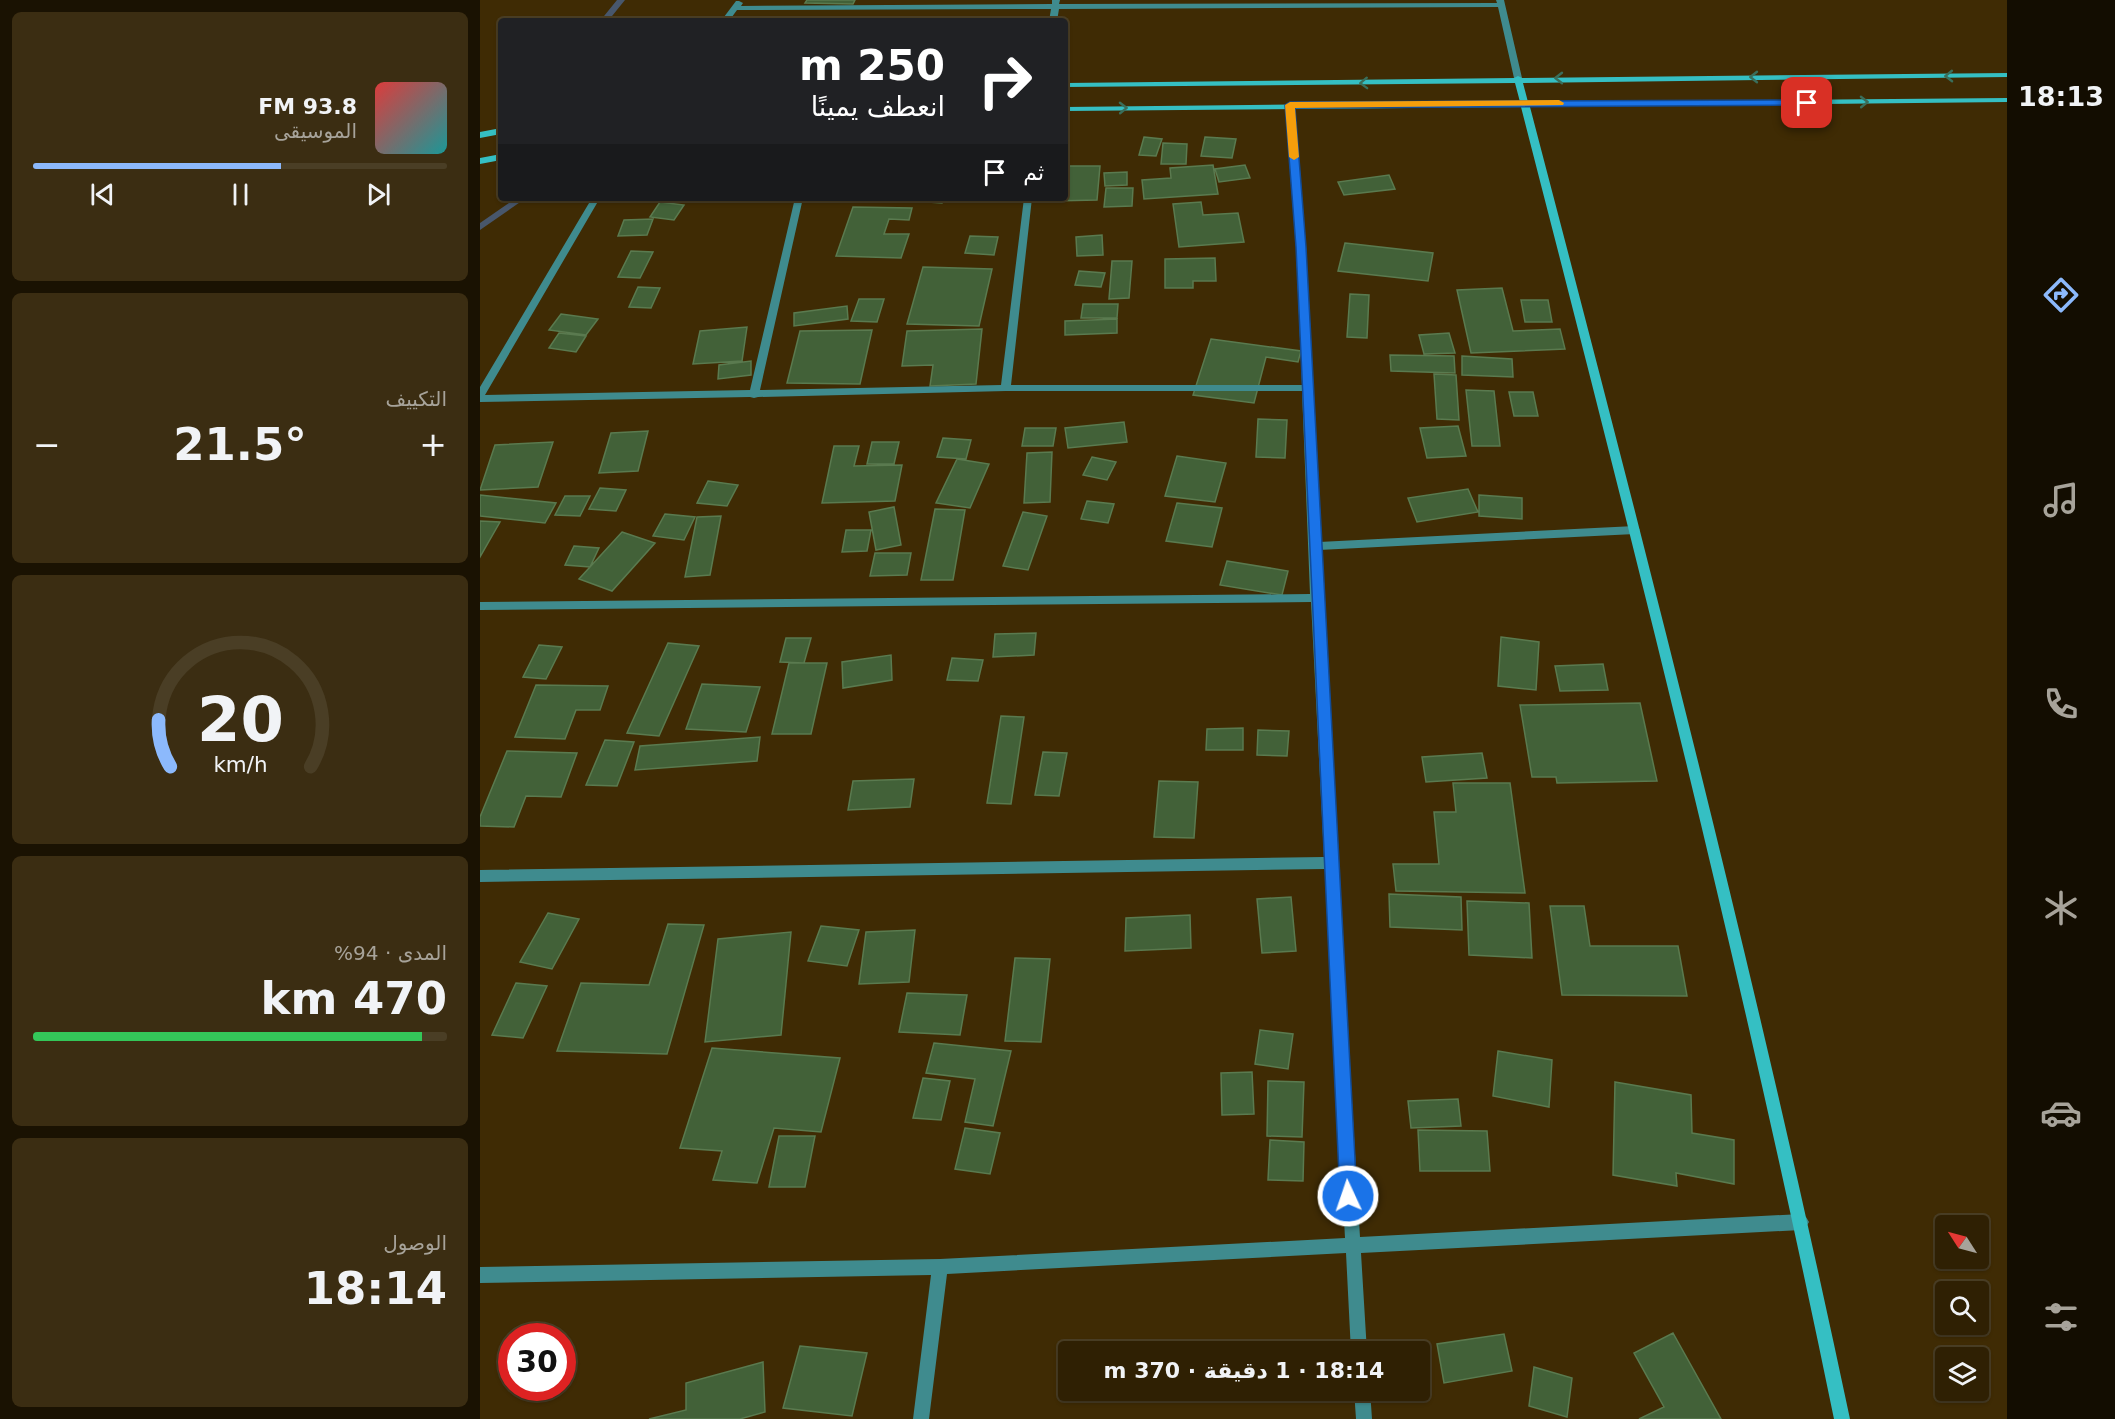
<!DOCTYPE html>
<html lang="ar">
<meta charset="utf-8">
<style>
body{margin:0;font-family:"DejaVu Sans","Noto Sans Arabic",sans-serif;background:#3b2d12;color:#f1f3f6;direction:rtl;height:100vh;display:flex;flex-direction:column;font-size:22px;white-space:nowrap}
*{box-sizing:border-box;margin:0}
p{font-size:20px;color:#a7a39a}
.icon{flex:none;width:33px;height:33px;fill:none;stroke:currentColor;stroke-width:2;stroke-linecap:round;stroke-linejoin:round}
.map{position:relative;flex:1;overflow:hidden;direction:ltr}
.drawer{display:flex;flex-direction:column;gap:12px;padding:12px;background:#1a1202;width:480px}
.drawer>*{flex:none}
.banner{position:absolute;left:18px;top:18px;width:570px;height:183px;border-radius:6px;box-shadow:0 2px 4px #0004,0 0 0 2px #4a3e25;direction:rtl;background:#202124;color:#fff;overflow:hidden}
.needle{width:39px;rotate:306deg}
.controls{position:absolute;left:1455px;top:1215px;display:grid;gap:12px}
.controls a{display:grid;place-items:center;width:54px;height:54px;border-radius:6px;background:#2f2003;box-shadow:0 2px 4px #0004,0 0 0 2px #4a3e25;font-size:30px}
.speed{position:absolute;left:18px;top:1323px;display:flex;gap:12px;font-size:30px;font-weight:700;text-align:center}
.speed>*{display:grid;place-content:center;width:78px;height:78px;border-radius:50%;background:#2f2003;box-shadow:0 2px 4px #0004,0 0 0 2px #4a3e25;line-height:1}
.speed .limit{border:9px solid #d22;background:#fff;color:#111}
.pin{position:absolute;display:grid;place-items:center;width:51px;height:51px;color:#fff;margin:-26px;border-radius:12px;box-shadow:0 3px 9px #0006}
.me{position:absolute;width:66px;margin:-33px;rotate:357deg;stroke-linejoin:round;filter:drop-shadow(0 0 4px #0008)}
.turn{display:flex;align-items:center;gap:21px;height:126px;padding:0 24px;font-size:27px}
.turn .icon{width:78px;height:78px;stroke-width:2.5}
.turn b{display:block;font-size:42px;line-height:51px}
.then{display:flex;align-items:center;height:57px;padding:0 24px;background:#0003;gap:12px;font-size:22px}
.big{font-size:45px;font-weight:700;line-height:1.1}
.drawer .tile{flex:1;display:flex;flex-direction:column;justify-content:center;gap:9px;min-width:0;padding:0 21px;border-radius:9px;background:#3b2d12}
.drawer .dial{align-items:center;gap:0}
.dial svg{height:156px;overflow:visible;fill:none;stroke:#4a3e25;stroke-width:7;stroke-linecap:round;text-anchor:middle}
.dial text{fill:#f1f3f6;stroke:none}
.song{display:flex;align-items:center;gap:18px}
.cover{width:72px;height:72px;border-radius:9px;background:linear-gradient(135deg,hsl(0 70% 55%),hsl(180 70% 35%))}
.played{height:6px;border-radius:3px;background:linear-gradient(90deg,#8cb9fc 60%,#4a3e25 60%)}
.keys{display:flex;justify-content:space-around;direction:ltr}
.heat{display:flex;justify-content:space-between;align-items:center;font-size:33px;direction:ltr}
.charge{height:9px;border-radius:4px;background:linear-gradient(90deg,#34c759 94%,#4a3e25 0)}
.trip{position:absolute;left:578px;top:1341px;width:372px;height:60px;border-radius:6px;background:#2f2003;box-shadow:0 2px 4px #0004,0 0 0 2px #4a3e25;font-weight:700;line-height:60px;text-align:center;direction:rtl}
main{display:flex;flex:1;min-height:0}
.dock{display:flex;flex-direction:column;width:108px;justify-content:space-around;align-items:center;background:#130d01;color:#a7a39a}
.dock .icon{width:42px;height:42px}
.dock .current{color:#8cb9fc}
.dock b{font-size:27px;color:#f1f3f6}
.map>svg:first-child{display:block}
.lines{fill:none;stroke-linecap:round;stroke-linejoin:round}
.stream{fill:#48576c;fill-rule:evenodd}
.building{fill:#426138;stroke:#5a7a4f;stroke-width:1.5}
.street{fill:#3f8b8e;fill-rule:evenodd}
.secondary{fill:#35bfc3;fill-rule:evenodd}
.oneway{stroke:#3a6e5a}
.route{fill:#1a73e8;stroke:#114b97;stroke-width:1.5}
.slow{fill:#f59e0b}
</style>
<main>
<nav class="dock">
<b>18:13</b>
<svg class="icon current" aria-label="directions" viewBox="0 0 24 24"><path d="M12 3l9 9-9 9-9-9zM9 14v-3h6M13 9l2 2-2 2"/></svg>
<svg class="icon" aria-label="music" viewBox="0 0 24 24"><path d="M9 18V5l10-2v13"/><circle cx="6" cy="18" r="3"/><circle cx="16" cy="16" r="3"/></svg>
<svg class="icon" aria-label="phone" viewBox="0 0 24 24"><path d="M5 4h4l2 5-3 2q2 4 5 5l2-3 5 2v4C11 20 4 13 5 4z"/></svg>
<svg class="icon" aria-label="climate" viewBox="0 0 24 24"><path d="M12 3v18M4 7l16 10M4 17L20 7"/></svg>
<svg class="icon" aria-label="car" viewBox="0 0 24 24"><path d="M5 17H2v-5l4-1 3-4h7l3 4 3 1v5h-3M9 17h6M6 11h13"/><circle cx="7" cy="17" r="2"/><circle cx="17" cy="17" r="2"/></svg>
<svg class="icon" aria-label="filters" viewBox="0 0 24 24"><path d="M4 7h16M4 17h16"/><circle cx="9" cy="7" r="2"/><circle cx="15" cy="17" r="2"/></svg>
</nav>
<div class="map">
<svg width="1527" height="1419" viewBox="0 0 1527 1419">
<rect width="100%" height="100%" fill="#3f2b04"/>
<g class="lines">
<!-- stream -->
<path class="stream" d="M137 0H145L128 21H120Z
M36 198H46L0 230V223Z"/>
</g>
<!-- building -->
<path class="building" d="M327 0H375L373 4 325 3Z
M664 137 682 139 676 156 659 155Z
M725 137 756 139 752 158 721 156Z
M683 143 707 144 706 164H681Z
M733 165 738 194 664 199 662 180 691 178 690 168Z
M765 165 770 178 739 182 735 169Z
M585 166H620L617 200 572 201V198H585Z
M647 172V185L625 186 624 173Z
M909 175 915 189 864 195 858 182Z
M626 188H653L652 206 624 207Z
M435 198H464L462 203 434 201Z
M180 202 204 205 194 220 170 217Z
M721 202 723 215 758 213 764 242 699 247 693 204Z
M373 207 432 208 429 220 409 219 404 234H429L421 258 356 256Z
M173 219 167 235 138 236 144 220Z
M622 235 623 255 597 256 596 237Z
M490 236 518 237 514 255 485 253Z
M865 243 953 253 948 281 858 271Z
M151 251 173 252 160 278 138 277Z
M735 258 736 281H713V288H685V259Z
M632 261H652L649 298 629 299Z
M443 267 512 269 499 326 427 324Z
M599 271 625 273 621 287 595 285Z
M158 287 180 288 171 308 149 307Z
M1022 288 1033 331 1080 329 1085 349 991 353 977 290Z
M870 294 889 295 887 338 867 337Z
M379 299H404L397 322 371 321Z
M1041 300H1068L1072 322H1045Z
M603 304H638L637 318H601Z
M367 306 368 319 314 326V313Z
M81 314 118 319 106 335 69 330Z
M637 319V333L585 335V321Z
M267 327 262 361 213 364 220 331Z
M502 329 496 384 450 386 453 365 422 366 427 331Z
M392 330 380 384 307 383 320 331Z
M79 333 106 336 96 352 69 348Z
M969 333 975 353 944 354 939 335Z
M731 339 821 351 818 362 786 357 774 403 713 395Z
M910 355 974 356 975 373 911 371Z
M982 356 1032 359 1033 377 982 375Z
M271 361V375L238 379 239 365Z
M954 374 976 375 979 420 957 419Z
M986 390 1014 391 1020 446H992Z
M1029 392H1053L1058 416H1034Z
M778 419 807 420 805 458 776 457Z
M644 422 647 442 588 448 585 428Z
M978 426 986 456 947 458 940 428Z
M545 428H576L573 446H542Z
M168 431 158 471 119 473 131 433Z
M463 438 491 440 486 459 457 457Z
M73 442 58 487 0 490 15 445Z
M392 442H419L414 464H387Z
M354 446H379L374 466 422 465 415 501 342 503Z
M572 452 570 502 544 503 547 453Z
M697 456 746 463 735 502 685 496Z
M612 457 636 462 627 480 603 475Z
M477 459 509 464 490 508 456 503Z
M228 481 258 485 247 506 217 503Z
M120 488 146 490 136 511 109 509Z
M988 489 998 512 937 522 928 498Z
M0 495 76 503 65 523 0 516Z
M999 495 1042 498V519L999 516Z
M85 496H110L100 516 75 515Z
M607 501 634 504 628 523 601 519Z
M697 503 742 508 732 547 686 541Z
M414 507 421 545 396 550 389 512Z
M455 509 485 510 473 580H441Z
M543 512 567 516 548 570 523 566Z
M185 514 215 517 204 540 173 536Z
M241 516 230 575 205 577 217 517Z
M0 521 20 522 0 557Z
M366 530H391L387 551 362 552Z
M142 532 175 543 132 591 99 579Z
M94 546 119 548 110 567 85 565Z
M395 553H431L427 575 390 576Z
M747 561 808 571 802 595 740 585Z
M556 633 554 655 513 657 515 634Z
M1021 637 1059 642 1056 690 1018 686Z
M306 638H331L324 663 300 662Z
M188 643 219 646 179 736 147 733Z
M59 645 82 647 66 679 43 677Z
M411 655 412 680 363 688 362 662Z
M472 658 503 660 498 681 467 680Z
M309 663H347L331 734H292Z
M1123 664 1128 690 1080 691 1075 666Z
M222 684 280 687 266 732 206 729Z
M56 685 128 686 120 710H96L85 739 35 737Z
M1160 703 1177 781 1077 783 1076 777H1052L1040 705Z
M521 716 544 717 531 804 507 803Z
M763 728V750H726L727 729Z
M778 730 809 731 807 756 777 755Z
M280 737 277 761 155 770 160 746Z
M125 740 154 742 137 786 106 785Z
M27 751 97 753 81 797 46 796 34 827 0 826V817Z
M563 752 587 753 579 796 555 795Z
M1002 753 1007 778 946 782 942 757Z
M434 779 430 807 368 810 373 781Z
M679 781 718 782 714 838 674 837Z
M973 783H1030L1045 893 916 891 913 864H959L954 812H976Z
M909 894 981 897 982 930 910 927Z
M811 897 816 951 782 953 777 899Z
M987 901 1049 903 1052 958 989 955Z
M1070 906H1104L1110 946H1198L1207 996 1082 995Z
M68 913 99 919 72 969 40 962Z
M710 915 711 948 645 951 646 918Z
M188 924 224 925 187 1054 77 1051 101 983 169 985Z
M341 926 379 930 367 966 328 961Z
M435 930 429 982 379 984 386 932Z
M311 932 301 1035 225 1042 238 939Z
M535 958 570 959 561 1042 525 1041Z
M36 983 67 986 43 1038 12 1035Z
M427 993 487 995 480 1035 419 1032Z
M780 1030 813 1034 808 1069 775 1064Z
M454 1043 531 1051 513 1126 485 1122 495 1079 446 1073Z
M232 1048 360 1058 341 1132 294 1128 277 1183 233 1180 242 1151 200 1148Z
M1018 1051 1072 1060 1069 1107 1013 1096Z
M772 1072 774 1114 742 1115 741 1073Z
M443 1078 470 1081 461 1120 433 1118Z
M788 1081 824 1082 822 1137 787 1136Z
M1135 1082 1211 1095 1212 1133 1254 1140V1184L1196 1173 1197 1186 1133 1175Z
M978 1099 981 1126 931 1128 928 1101Z
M485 1128 520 1133 510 1174 475 1169Z
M938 1130 1007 1131 1010 1171H940Z
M299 1136H335L325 1187H289Z
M790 1140 824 1142 823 1181 788 1180Z
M1193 1333 1241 1419H1159L1184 1407 1154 1353Z
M1024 1334 1032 1371 964 1383 957 1344Z
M320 1346 387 1353 372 1416 303 1408Z
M283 1362 285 1412 260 1419H169L206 1410V1383Z
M1054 1367 1092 1378 1087 1417 1049 1406Z"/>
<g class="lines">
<!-- street -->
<path class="street" d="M572 0H580L579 4 1017 3 1016 0H1024L1042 78 1038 80 1034 78 1018 7 579 9 577 21H569L571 9 257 10 249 21H241L256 1H259L263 3 261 6 572 4Z
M807 103 814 105 826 247 839 542 1155 526 1160 530 1155 534 839 550 880 1237 1321 1214 1326 1217 1329 1222 1326 1227 1321 1230 881 1253 887 1352H871L866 1253 467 1274 449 1419H433L451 1275 0 1283V1267L460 1259 865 1238 845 869 0 882V870L844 857 831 602 0 610V602L830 594 822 391H526L278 397 274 398 270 397 0 402V387L112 198H120L5 395 270 390 315 198H323L280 390 521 385 544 198H552L531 385H822L816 247Z
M874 1390H890L892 1419H876Z"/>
<!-- secondary -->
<path class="secondary" d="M1527 73V77L1043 83 1048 102 1527 98V102L1050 107C1164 542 1277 979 1370 1419H1354C1264 979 1153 542 1041 107L585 111V107L1040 102 1035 83 585 87V83L1034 78 1038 76 1042 78Z
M21 128V134L0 138V132Z
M21 154V160L0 164V158Z"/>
</g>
<!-- one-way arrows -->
<defs><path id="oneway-chevron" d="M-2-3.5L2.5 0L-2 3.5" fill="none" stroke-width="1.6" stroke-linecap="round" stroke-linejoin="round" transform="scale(1.5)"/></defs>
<g class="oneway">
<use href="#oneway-chevron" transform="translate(1469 76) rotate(179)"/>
<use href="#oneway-chevron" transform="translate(1274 77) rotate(180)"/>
<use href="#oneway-chevron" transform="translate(1079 78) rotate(180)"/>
<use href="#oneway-chevron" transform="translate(884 83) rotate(178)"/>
<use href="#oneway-chevron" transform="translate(1384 102) rotate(-1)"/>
<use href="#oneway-chevron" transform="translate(643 108) rotate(-1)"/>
</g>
<!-- route -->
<path class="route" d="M1327 100 1330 101V105L815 108 826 247 877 1196 875 1202 868 1205 862 1202 860 1196 816 247 805 105 810 102Z"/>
<!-- slow -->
<path class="slow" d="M1079 100 1084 103 1083 105 815 108 819 157 814 160 809 157 805 105 810 102Z"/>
</svg>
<div class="controls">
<a><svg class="needle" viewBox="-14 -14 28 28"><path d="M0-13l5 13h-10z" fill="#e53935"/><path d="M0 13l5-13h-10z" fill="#a7a39a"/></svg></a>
<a><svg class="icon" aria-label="search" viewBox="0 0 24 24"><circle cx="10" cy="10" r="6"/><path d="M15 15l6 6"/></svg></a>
<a><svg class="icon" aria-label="layers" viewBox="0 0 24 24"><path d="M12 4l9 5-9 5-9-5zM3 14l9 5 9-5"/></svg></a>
</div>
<div class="speed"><div class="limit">30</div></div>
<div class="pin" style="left:1327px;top:103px;background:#d93025"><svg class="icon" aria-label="arrive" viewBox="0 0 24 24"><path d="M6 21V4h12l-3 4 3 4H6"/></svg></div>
<svg class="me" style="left:868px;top:1196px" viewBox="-20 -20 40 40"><circle r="17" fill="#1a73e8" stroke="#fff" stroke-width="3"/><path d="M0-11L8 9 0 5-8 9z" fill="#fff"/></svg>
<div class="trip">18:14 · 1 دقيقة · 370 m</div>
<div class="banner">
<div class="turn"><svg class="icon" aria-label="right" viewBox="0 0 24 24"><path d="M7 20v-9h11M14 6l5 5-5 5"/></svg><div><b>250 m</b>انعطف يمينًا</div></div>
<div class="then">ثم<svg class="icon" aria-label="arrive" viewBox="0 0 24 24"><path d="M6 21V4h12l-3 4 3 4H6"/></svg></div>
</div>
</div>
<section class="drawer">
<div class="tile">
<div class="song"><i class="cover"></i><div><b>93.8 FM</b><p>الموسيقى</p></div></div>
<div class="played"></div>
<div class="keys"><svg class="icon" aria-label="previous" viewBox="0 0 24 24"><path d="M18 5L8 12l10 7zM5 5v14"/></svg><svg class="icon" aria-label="pause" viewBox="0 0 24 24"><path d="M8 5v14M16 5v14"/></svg><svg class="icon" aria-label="next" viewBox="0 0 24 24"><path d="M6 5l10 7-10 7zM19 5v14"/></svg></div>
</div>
<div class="tile"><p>التكييف</p>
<div class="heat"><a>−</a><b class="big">21.5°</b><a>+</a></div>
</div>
<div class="tile dial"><svg viewBox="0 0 100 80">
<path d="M14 69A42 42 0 1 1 86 69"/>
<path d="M14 69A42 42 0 0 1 8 45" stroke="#8cb9fc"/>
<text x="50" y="56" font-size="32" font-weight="700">20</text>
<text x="50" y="72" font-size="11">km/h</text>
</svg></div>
<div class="tile"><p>المدى · 94%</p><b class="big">470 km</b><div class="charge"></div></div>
<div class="tile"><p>الوصول</p><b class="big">18:14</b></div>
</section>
</main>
